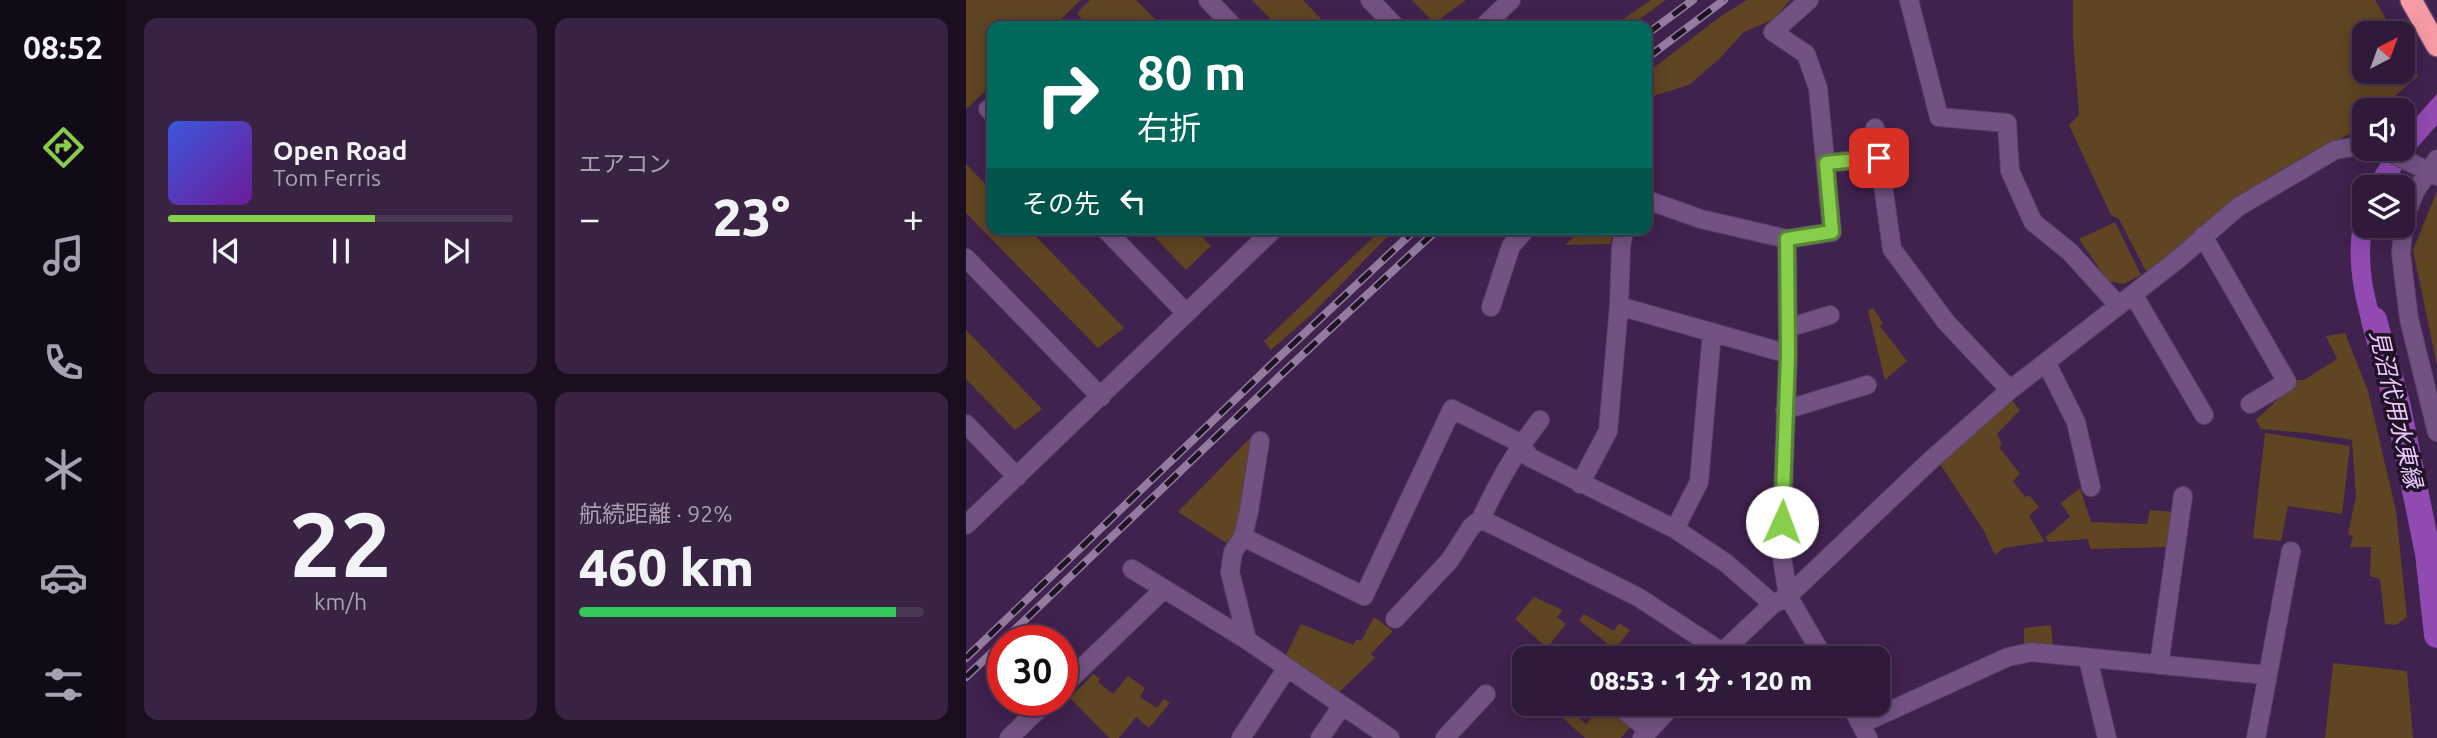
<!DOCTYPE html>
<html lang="ja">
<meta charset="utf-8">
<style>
body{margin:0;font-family:Ubuntu,"Noto Sans JP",sans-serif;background:#382342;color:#f1f3f6;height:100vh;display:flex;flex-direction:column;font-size:26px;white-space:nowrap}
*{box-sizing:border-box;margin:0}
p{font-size:23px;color:#a8a1af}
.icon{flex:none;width:38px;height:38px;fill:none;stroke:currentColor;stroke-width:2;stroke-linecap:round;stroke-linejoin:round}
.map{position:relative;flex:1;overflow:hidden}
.side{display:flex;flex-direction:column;gap:18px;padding:18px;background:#1a0e20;width:840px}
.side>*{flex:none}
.hud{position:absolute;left:21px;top:21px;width:665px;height:214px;border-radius:14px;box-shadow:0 4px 18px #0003,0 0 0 2px #4b3854;background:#00695c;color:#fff;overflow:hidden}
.needle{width:46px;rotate:41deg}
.controls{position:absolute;left:1386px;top:21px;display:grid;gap:14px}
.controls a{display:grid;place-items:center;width:63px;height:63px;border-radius:14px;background:#301a3a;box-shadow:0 4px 18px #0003,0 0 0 2px #4b3854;font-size:35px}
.speed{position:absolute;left:21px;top:625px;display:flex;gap:14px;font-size:35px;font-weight:700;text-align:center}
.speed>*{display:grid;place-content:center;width:91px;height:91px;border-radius:50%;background:#301a3a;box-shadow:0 4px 18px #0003,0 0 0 2px #4b3854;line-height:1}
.speed .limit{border:10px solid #d22;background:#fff;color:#111}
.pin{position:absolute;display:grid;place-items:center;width:60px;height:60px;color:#fff;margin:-30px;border-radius:14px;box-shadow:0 4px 10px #0006}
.me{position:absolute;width:77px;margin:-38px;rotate:2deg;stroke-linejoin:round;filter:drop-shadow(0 0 5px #0008)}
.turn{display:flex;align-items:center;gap:24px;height:147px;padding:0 35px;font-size:32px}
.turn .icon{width:91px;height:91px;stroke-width:2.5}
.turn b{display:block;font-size:49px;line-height:60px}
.then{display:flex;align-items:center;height:66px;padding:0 35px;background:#0003;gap:14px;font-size:26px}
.big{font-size:52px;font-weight:800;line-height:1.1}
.side .tile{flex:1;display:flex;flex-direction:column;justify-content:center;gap:10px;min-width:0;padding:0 24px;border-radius:14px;background:#382342}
.side .dial{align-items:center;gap:0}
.dial b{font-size:91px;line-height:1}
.song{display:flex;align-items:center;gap:21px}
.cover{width:84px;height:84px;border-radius:10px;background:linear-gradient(135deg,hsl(230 70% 55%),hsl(280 70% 35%))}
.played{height:7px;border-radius:4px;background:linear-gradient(90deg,#87cf4b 60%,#4b3854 60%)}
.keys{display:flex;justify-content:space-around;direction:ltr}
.heat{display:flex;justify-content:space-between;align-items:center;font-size:38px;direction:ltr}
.charge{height:10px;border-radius:5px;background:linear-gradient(90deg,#34c759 92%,#4b3854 0)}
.side .tiles{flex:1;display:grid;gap:18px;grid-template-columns:repeat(2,1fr)}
.trip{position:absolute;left:546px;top:646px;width:378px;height:70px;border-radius:14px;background:#301a3a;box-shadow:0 4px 18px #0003,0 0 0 2px #4b3854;font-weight:800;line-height:70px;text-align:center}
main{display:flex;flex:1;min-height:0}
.dock{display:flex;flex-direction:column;width:126px;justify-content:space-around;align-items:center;background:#130a17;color:#a8a1af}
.dock .icon{width:49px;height:49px}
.dock .active{color:#87cf4b}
.dock b{font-size:32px;color:#f1f3f6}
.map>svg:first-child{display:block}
.green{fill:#5f4521}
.water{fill:#904ab2}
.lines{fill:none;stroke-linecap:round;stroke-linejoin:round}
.canal{stroke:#904ab2;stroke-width:26}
.minor-casing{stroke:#5a3f66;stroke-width:20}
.highway-casing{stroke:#5a3f66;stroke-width:24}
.minor{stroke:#725283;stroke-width:18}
.highway{stroke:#f69aa3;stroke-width:21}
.rail-casing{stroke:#947ca0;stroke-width:8}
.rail{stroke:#201326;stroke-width:5;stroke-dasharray:16;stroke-linecap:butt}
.route-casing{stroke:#588731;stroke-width:18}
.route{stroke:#87cf4b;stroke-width:12}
.labels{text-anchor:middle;stroke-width:7;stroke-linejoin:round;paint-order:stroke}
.water-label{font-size:23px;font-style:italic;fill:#eccafe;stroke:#201326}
</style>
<main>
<nav class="dock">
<b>08:52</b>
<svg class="icon active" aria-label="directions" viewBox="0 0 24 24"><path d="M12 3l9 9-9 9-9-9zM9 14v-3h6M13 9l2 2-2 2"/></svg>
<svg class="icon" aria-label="music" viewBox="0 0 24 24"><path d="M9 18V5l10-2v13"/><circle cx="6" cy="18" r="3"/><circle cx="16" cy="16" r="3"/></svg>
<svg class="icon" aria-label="phone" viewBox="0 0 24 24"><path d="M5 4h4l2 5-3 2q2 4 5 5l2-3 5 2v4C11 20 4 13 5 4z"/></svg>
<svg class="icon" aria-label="climate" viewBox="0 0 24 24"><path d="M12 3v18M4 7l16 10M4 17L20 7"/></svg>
<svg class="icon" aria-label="car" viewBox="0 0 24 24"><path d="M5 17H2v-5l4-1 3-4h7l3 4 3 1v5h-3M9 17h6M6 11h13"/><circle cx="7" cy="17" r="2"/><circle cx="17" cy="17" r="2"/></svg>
<svg class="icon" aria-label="filters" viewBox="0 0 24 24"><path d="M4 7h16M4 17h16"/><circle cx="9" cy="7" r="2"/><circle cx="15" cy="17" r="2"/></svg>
</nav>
<section class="side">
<div class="tiles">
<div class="tile">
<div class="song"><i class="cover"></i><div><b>Open Road</b><p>Tom Ferris</p></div></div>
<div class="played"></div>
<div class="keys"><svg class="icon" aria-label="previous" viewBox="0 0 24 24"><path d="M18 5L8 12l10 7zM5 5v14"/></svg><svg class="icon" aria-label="pause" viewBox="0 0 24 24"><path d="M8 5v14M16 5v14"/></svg><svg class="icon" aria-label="next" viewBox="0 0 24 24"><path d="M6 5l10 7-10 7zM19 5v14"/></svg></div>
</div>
<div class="tile"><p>エアコン</p>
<div class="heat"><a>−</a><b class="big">23°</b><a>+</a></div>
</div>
<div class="tile dial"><b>22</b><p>km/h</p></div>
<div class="tile"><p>航続距離 · 92%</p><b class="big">460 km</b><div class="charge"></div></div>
</div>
</section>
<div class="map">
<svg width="1471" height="738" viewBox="0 0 1471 738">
<rect width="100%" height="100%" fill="#40224e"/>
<!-- green -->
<path class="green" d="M0 0H115L88 26H26V85L0 109Z
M124 0H170L196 26H146L139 19 132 26H121L111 13Z
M286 0H337L362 26H311Z
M446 0H499V1L468 23Z
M685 0H700L664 26H647Z
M781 0H824L808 19 778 32 752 60 723 85 690 95 681 101V73L755 16Z
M1107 0H1409L1428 33H1398V72H1437V49L1452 76 1413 110H1398V123L1392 129 1270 197 1181 273 1153 219 1145 215 1103 125 1113 115 1107 37Z
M0 164 26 191V229H63L158 328 132 348 0 213Z
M1471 191V365L1447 250Z
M1149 222 1175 275 1158 284 1142 281 1113 239Z
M181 229H228L245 246 220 270Z
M416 229H429L345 315 305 350 298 341Z
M616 229H646L645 244 599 245Z
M907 308 917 323 914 326 941 361 919 380 902 311Z
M0 330 76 409 49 430 0 379Z
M1379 333 1402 391 1430 511 1441 617 1430 625 1419 624 1414 579 1404 576 1405 547H1384L1387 536 1382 534 1390 496 1386 440 1342 433 1295 429 1290 420 1332 380H1338L1371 359 1360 336Z
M1045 400 1054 410 1031 434 1036 444 1033 447 1054 474 1047 481 1059 497 1063 495 1073 507 1063 516 1079 542 1038 548 1029 555 1018 531 972 461Z
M1299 433 1384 446 1376 514 1322 506 1315 541 1287 538Z
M287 435C283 469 283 514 262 544L212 512Z
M1114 488 1125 522 1181 524 1184 510 1208 512 1205 547 1124 549 1122 539 1082 542 1080 537 1104 517 1095 503Z
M568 597 597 610 591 617 600 624 581 648 549 619Z
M618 614 648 631 653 623 664 630 649 650 613 620Z
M408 617 427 631 405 654 409 658 373 692 319 657 335 624 387 645 391 639 395 641Z
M1085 625 1087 646 1074 644 1058 645V628Z
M1367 663 1441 671 1447 738H1359Z
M127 674 134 679 132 682 147 694 162 676 179 688 174 697 191 708 198 699 204 703 183 728 170 717 153 738H143L104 698Z
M639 704 665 726 655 738H619L598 719 605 711 620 724Z"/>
<!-- water -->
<path class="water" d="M1471 94V125L1448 151 1424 187H1399L1424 149H1437V132Z
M1398 189V226H1407C1398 269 1411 308 1425 349L1406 359C1389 300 1372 249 1398 189Z"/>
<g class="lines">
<!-- canal -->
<path class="canal" d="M1408 320 1431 403 1462 553 1471 635"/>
<defs>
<path id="minor" d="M242 0 267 26
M404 0 429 26
M943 0 973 117 1041 123 1044 171 1067 222 1104 252 1152 305
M518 26 545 0
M22 109 26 113
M909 128 926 249 980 322 1044 390
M1418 149 1471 176
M1471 159 1450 190 1438 219 1435 254 1443 319 1471 432
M860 163 913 158
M681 200 735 219 821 239 866 232 852 88 840 54 807 32 843 0
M139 229 220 313
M1237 236 1321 382 1284 404
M821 239 822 354 815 550 822 596 858 658
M0 258 135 397
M1167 294 1238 415
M653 306 822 354
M525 307 545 246 560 229
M822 328 864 315
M1080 362 1110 422 1125 487
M819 410 901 385
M574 420C550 451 531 483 515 519L672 597 756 652
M0 424 51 477
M614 484 642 431 653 306 655 248 658 229
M0 525 308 229
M709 529 733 482 746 332
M277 537 398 596 486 409 556 444 563 457 709 529 760 563 807 604
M166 569 281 640 424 738
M429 619 484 560 505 527 515 519
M281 640 264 572 267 552 277 537 283 511 294 441
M750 658 807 604 822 596 965 460 1044 390 1211 260 1272 207 1369 150 1398 145
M1122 659 1141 738
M1193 665 1217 496
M96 687 198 589
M651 704 683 731
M884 704 902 738
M895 724 1042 657 1065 652 1300 675
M43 738 82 700
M275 738 321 668
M354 738 376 706
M479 738 520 694
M676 738 708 704
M1290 738 1325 551"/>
<path id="highway" d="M1445 0 1471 46"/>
</defs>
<!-- minor casing -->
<use href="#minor" class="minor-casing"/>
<!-- highway casing -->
<use href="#highway" class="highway-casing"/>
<!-- minor -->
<use href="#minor" class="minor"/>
<!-- highway -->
<use href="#highway" class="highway"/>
<defs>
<path id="rail" d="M681 34 727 0
M681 58 758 0
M38 640 319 371 472 229
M0 658 310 360 450 229
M0 677 37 642"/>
</defs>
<!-- rail casing -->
<use href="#rail" class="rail-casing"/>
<!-- rail -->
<use href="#rail" class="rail"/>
</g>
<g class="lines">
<defs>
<path id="route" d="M816 522 822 354 821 239 866 232 860 163 913 158"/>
</defs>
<!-- route casing -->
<use href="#route" class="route-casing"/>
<!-- route -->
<use href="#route" class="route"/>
</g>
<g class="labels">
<!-- water labels -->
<g class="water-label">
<text transform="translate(1430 409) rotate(77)" y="8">見沼代用水東縁</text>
</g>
</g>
</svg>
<div class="controls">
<a><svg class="needle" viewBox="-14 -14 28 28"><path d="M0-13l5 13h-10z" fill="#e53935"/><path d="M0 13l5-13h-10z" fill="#a8a1af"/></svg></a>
<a><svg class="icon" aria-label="sound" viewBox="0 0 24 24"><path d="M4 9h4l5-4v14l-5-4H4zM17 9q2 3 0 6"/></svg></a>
<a><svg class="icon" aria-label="layers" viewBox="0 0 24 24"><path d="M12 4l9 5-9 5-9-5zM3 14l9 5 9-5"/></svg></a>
</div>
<div class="speed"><div class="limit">30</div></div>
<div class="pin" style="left:913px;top:158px;background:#d93025"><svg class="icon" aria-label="arrive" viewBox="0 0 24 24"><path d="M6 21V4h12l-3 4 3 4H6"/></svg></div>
<svg class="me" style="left:816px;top:522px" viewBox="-20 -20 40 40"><circle r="19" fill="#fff"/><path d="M0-13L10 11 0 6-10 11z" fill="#87cf4b"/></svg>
<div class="trip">08:53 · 1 分 · 120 m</div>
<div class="hud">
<div class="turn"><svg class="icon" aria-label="right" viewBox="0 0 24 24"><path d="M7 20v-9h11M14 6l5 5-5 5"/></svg><div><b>80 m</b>右折</div></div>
<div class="then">その先<svg class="icon" aria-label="left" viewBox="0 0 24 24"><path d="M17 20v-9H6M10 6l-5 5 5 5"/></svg></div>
</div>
</div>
</main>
